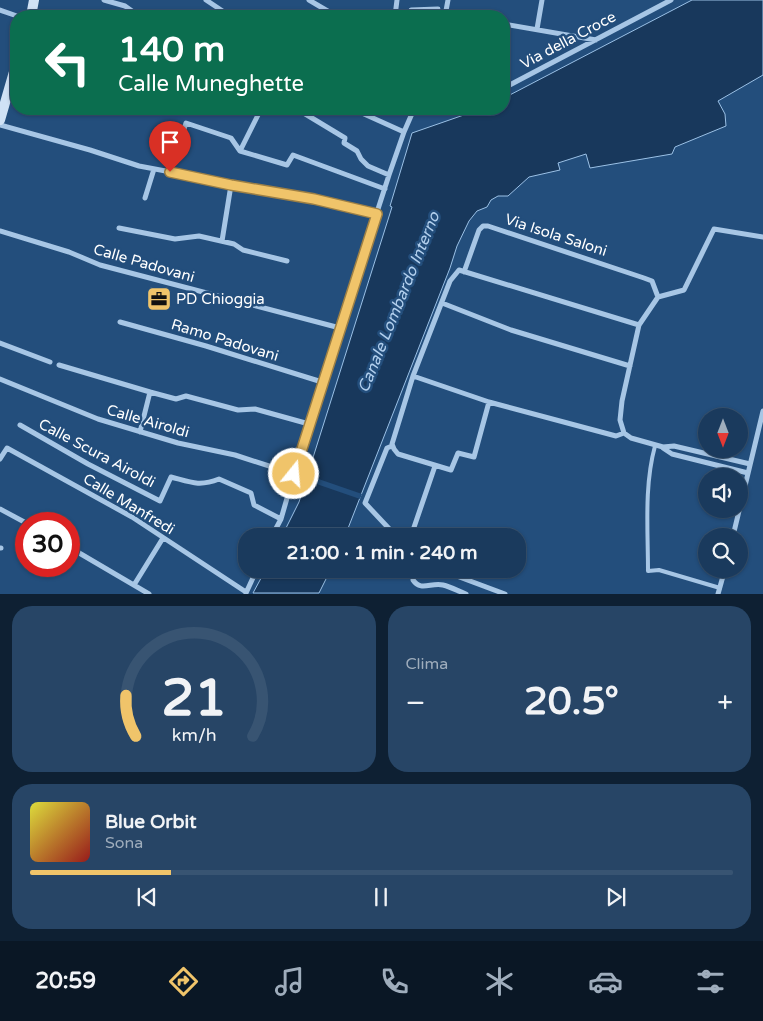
<!DOCTYPE html>
<html lang="it">
<meta charset="utf-8">
<style>
body{margin:0;font-family:"Varela Round",sans-serif;background:#274566;color:#f1f3f6;height:100vh;display:flex;flex-direction:column;font-size:19px;white-space:nowrap}
*{box-sizing:border-box;margin:0}
p{font-size:16px;color:#9fadbc}
.icon{flex:none;width:28px;height:28px;fill:none;stroke:currentColor;stroke-width:2;stroke-linecap:round;stroke-linejoin:round}
.map{position:relative;height:594px;overflow:hidden}
.sheet{display:flex;flex-direction:column;gap:12px;padding:12px;background:#0e2033;flex:1}
.sheet>*{flex:none}
.hud{position:absolute;left:10px;top:10px;width:500px;height:105px;border-radius:20px;box-shadow:0 1px 4px #0004,0 0 0 1px #385472;background:#0b6e4f;color:#fff;overflow:hidden}
.needle{width:32px;rotate:180deg}
.tools{position:absolute;left:698px;top:408px;display:grid;gap:10px}
.tools a{display:grid;place-items:center;width:50px;height:50px;border-radius:50%;background:#1a3a5d;box-shadow:0 1px 4px #0004,0 0 0 1px #385472;font-size:25px}
.speed{position:absolute;left:15px;top:512px;display:flex;gap:10px;font-size:25px;font-weight:700;text-align:center}
.speed>*{display:grid;place-content:center;width:65px;height:65px;border-radius:50%;background:#1a3a5d;box-shadow:0 1px 4px #0004,0 0 0 1px #385472;line-height:1}
.speed .limit{border:8px solid #d22;background:#fff;color:#111}
.pin{position:absolute;display:grid;place-items:center;width:42px;height:42px;color:#fff;margin:-51px -21px;border-radius:50% 50% 50% 0;rotate:-45deg;box-shadow:0 0 5px #0007}
.pin .icon{rotate:45deg}
.me{position:absolute;width:55px;margin:-28px;rotate:17deg;stroke-linejoin:round;filter:drop-shadow(0 0 4px #0008)}
.turn{display:flex;align-items:center;gap:18px;height:105px;padding:0 25px;font-size:22px}
.turn .icon{width:65px;height:65px;stroke-width:2.5}
.turn b{display:block;font-size:35px;line-height:42px}
.big{font-size:38px;font-weight:800;line-height:1.1}
.sheet .widget{flex:1;display:flex;flex-direction:column;justify-content:center;gap:8px;min-width:0;padding:0 18px;border-radius:20px;background:#274566}
.sheet .dial{align-items:center;gap:0}
.dial svg{height:130px;overflow:visible;fill:none;stroke:#385472;stroke-width:7;stroke-linecap:round;text-anchor:middle}
.dial text{fill:#f1f3f6;stroke:none}
.song{display:flex;align-items:center;gap:15px}
.cover{width:60px;height:60px;border-radius:8px;background:linear-gradient(135deg,hsl(60 70% 55%),hsl(0 70% 35%))}
.played{height:5px;border-radius:2px;background:linear-gradient(90deg,#f0c46a 20%,#385472 20%)}
.keys{display:flex;justify-content:space-around;direction:ltr}
.heat{display:flex;justify-content:space-between;align-items:center;font-size:28px;direction:ltr}
.sheet .tiles{flex:1;display:grid;gap:12px;grid-template-columns:1fr 1fr}
.widget:last-child{grid-column:span 2}
.trip{position:absolute;left:238px;top:528px;width:288px;height:50px;border-radius:20px;background:#1a3a5d;box-shadow:0 1px 4px #0004,0 0 0 1px #385472;font-weight:800;line-height:50px;text-align:center}
.dock{display:flex;height:80px;justify-content:space-around;align-items:center;background:#0a1725;color:#9fadbc}
.dock .icon{width:35px;height:35px}
.dock .current{color:#f0c46a}
.dock b{font-size:22px;color:#f1f3f6}
.map>svg:first-child{display:block}
.water{fill:#18385c;stroke:#9bc1e6}
.pier{fill:#234e7c}
.lines{fill:none;stroke-linecap:round;stroke-linejoin:round}
.lane{stroke:#a7c6e5;stroke-width:4}
.street{stroke:#a7c6e5;stroke-width:5}
.secondary{stroke:#d0e2f5;stroke-width:10}
.route-casing{stroke:#9c7f45;stroke-width:12}
.route{stroke:#f0c46a;stroke-width:9}
.labels{text-anchor:middle;stroke-width:5;stroke-linejoin:round;paint-order:stroke}
.street-label{font-size:15px;fill:#fff;stroke:#234e7c}
.poi-label{font-size:15px;fill:#fff;stroke:#234e7c;text-anchor:start}
.water-label{font-size:16px;font-style:italic;fill:#b2cfed;stroke:#234e7c}
</style>
<div class="map">
<svg width="763" height="594" viewBox="0 0 763 594">
<rect width="100%" height="100%" fill="#234e7c"/>
<!-- water -->
<path class="water" d="M692 0H763V75L718 101 725 114 726 126 675 147 672 154 590 168 586 154 558 163 560 170 529 177 508 196H498L491 200 487 207 477 211 469 221 457 246 450 268 345 536H282L299 502 392 207 390 206 412 133 481 109H504V98Z
M266 569H331L319 593H253Z"/>
<!-- pier -->
<path class="pier" d="M307 475 362 494 360 499 305 480Z"/>
<g class="lines">
<!-- lane -->
<path class="lane" d="M655 446C644 486 648 530 648 571L659 570 720 588"/>
<!-- street -->
<path class="street" d="M104 0 125 6 139 16
M206 0 230 16
M309 0 331 13 340 16
M0 10 17 16
M411 10 438 9
M445 15 456 16
M395 16 397 0
M445 16 448 0
M504 24 596 40
M537 29 542 0
M504 88 671 0
M297 109 345 138 344 143 357 151 361 159 368 166 389 175
M353 109 404 132
M426 109 436 111 459 109
M0 125 90 150 139 166 314 199 377 214
M240 151 261 109
M170 171 186 123 231 138 240 151 287 165 293 155 385 189
M145 198 154 169
M119 228 175 239 199 236 234 244 243 250 287 261
M0 231 69 252 100 265 340 328
M222 241 231 185
M464 272 479 230 483 226H488L644 278 652 281 658 297
M442 303 511 330 630 366
M120 322 206 346 322 382
M0 343 50 362
M59 365 150 392
M413 376 489 402 616 436 624 433
M0 379 98 419 178 443 235 455 294 474
M489 402 474 457 458 453 451 470 398 454 394 449 392 444 413 376 450 281 459 270 639 325
M20 425 88 464 160 501 171 477C190 482 199 487 219 479L251 493 254 505 281 519
M140 432 150 392 176 399 186 396 238 410 255 409 309 424
M392 446 387 448 365 503 396 536
M663 448 672 454 748 473
M0 459 7 448 132 517 246 592
M750 464 674 446 663 447 631 438 624 433 620 420 622 401 639 325 658 297 684 290 714 229 763 237
M0 509 28 524
M272 536 281 519 307 429 389 175 404 132 414 109
M411 536 435 466
M733 536 763 411
M69 547 149 594
M0 548H1
M414 569 413 580C421 592 431 582 443 585 451 587 458 591 466 594
M438 569 505 594
M134 585 163 538
M246 593 257 569
M718 594 725 569"/>
<!-- secondary -->
<path class="secondary" d="M31 16 34 0
M0 120 16 65"/>
</g>
<g class="lines">
<defs>
<path id="route" d="M170 172 231 185 314 199 377 214 294 474"/>
</defs>
<!-- route casing -->
<use href="#route" class="route-casing"/>
<!-- route -->
<use href="#route" class="route"/>
</g>
<!-- icons -->
<defs>
<symbol id="office-square" viewBox="-11 -11 22 22"><rect x="-9" y="-9" width="18" height="18" rx="4" fill="#f0c46a" stroke="#234e7c"/><path d="M-6-3h4V-5.5h4V-3h4V5H-6ZM-1-4.5V-3h2v-1.5ZM-6 0V1H6V0Z" fill="#111"/></symbol>
</defs>
<g fill-rule="evenodd">
<use href="#office-square" x="145" y="285" width="28" height="28"/>
</g>
<g class="labels">
<!-- street labels -->
<g class="street-label">
<text transform="translate(568 40) rotate(-28)" y="5">Via della Croce</text>
<text transform="translate(556 235) rotate(18)" y="5">Via Isola Saloni</text>
<text transform="translate(144 263) rotate(16)" y="5">Calle Padovani</text>
<text transform="translate(225 340) rotate(17)" y="5">Ramo Padovani</text>
<text transform="translate(148 421) rotate(16)" y="5">Calle Airoldi</text>
<text transform="translate(97 453) rotate(28)" y="5">Calle Scura Airoldi</text>
<text transform="translate(129 504) rotate(31)" y="5">Calle Manfredi</text>
</g>
<!-- poi labels -->
<g class="poi-label">
<text x="176" y="304">PD Chioggia</text>
</g>
<!-- water labels -->
<g class="water-label">
<text transform="translate(398 302) rotate(-68)" y="6">Canale Lombardo Interno</text>
</g>
</g>
</svg>
<div class="tools">
<a><svg class="needle" viewBox="-14 -14 28 28"><path d="M0-13l5 13h-10z" fill="#e53935"/><path d="M0 13l5-13h-10z" fill="#9fadbc"/></svg></a>
<a><svg class="icon" aria-label="sound" viewBox="0 0 24 24"><path d="M4 9h4l5-4v14l-5-4H4zM17 9q2 3 0 6"/></svg></a>
<a><svg class="icon" aria-label="search" viewBox="0 0 24 24"><circle cx="10" cy="10" r="6"/><path d="M15 15l6 6"/></svg></a>
</div>
<div class="speed"><div class="limit">30</div></div>
<div class="pin" style="left:170px;top:172px;background:#d93025"><svg class="icon" aria-label="arrive" viewBox="0 0 24 24"><path d="M6 21V4h12l-3 4 3 4H6"/></svg></div>
<svg class="me" style="left:294px;top:474px" viewBox="-20 -20 40 40"><circle r="17" fill="#f0c46a" stroke="#fff" stroke-width="3"/><path d="M0-11L8 9 0 5-8 9z" fill="#fff"/></svg>
<div class="trip">21:00 · 1 min · 240 m</div>
<div class="hud">
<div class="turn"><svg class="icon" aria-label="left" viewBox="0 0 24 24"><path d="M17 20v-9H6M10 6l-5 5 5 5"/></svg><div><b>140 m</b>Calle Muneghette</div></div>
</div>
</div>
<section class="sheet">
<div class="tiles">
<div class="widget dial"><svg viewBox="0 0 100 80">
<path d="M14 69A42 42 0 1 1 86 69"/>
<path d="M14 69A42 42 0 0 1 8 44" stroke="#f0c46a"/>
<text x="50" y="56" font-size="32" font-weight="700">21</text>
<text x="50" y="72" font-size="11">km/h</text>
</svg></div>
<div class="widget"><p>Clima</p>
<div class="heat"><a>−</a><b class="big">20.5°</b><a>+</a></div>
</div>
<div class="widget">
<div class="song"><i class="cover"></i><div><b>Blue Orbit</b><p>Sona</p></div></div>
<div class="played"></div>
<div class="keys"><svg class="icon" aria-label="previous" viewBox="0 0 24 24"><path d="M18 5L8 12l10 7zM5 5v14"/></svg><svg class="icon" aria-label="pause" viewBox="0 0 24 24"><path d="M8 5v14M16 5v14"/></svg><svg class="icon" aria-label="next" viewBox="0 0 24 24"><path d="M6 5l10 7-10 7zM19 5v14"/></svg></div>
</div>
</div>
</section>
<nav class="dock">
<b>20:59</b>
<svg class="icon current" aria-label="directions" viewBox="0 0 24 24"><path d="M12 3l9 9-9 9-9-9zM9 14v-3h6M13 9l2 2-2 2"/></svg>
<svg class="icon" aria-label="music" viewBox="0 0 24 24"><path d="M9 18V5l10-2v13"/><circle cx="6" cy="18" r="3"/><circle cx="16" cy="16" r="3"/></svg>
<svg class="icon" aria-label="phone" viewBox="0 0 24 24"><path d="M5 4h4l2 5-3 2q2 4 5 5l2-3 5 2v4C11 20 4 13 5 4z"/></svg>
<svg class="icon" aria-label="climate" viewBox="0 0 24 24"><path d="M12 3v18M4 7l16 10M4 17L20 7"/></svg>
<svg class="icon" aria-label="car" viewBox="0 0 24 24"><path d="M5 17H2v-5l4-1 3-4h7l3 4 3 1v5h-3M9 17h6M6 11h13"/><circle cx="7" cy="17" r="2"/><circle cx="17" cy="17" r="2"/></svg>
<svg class="icon" aria-label="filters" viewBox="0 0 24 24"><path d="M4 7h16M4 17h16"/><circle cx="9" cy="7" r="2"/><circle cx="15" cy="17" r="2"/></svg>
</nav>
